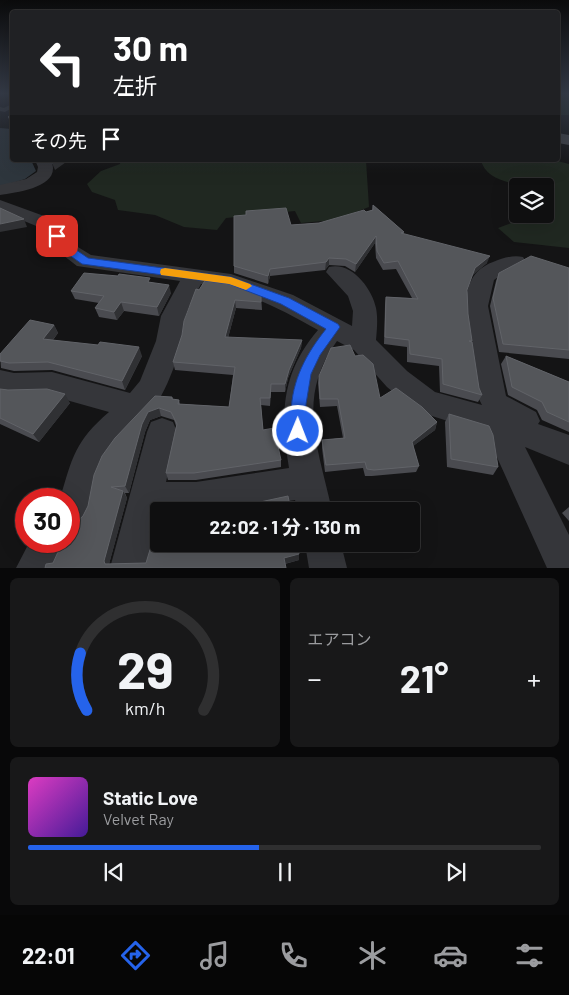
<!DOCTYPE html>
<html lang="ja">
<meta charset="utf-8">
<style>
body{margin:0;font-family:Barlow,"Noto Sans JP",sans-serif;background:#181819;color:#f1f3f6;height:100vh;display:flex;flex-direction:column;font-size:19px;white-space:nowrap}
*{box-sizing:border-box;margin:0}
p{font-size:16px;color:#9b9c9f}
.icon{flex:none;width:28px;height:28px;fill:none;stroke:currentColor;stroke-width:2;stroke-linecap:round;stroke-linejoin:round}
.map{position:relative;height:568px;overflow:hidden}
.side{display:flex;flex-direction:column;gap:10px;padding:10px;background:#080809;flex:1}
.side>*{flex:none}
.hud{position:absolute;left:10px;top:10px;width:550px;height:152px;border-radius:5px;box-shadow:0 5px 20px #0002,0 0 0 1px #2f2f30;background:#202124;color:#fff;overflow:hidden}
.fabs{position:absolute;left:509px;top:178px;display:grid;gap:10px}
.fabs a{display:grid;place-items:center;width:45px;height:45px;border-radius:5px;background:#0f0f10;box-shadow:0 5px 20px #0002,0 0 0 1px #2f2f30;font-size:25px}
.speed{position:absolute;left:15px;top:488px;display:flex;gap:10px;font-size:25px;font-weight:700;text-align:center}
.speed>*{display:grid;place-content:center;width:65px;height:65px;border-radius:50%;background:#0f0f10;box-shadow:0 5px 20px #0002,0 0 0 1px #2f2f30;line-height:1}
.speed .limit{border:8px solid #d22;background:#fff;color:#111}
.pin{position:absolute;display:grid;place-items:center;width:42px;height:42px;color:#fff;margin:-21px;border-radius:10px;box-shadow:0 2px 8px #0006}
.me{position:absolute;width:55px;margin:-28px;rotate:1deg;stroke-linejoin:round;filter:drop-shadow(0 0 4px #0008)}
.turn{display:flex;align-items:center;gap:18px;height:105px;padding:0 20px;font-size:22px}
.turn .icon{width:65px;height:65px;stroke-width:2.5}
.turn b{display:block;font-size:35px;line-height:42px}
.then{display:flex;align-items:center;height:48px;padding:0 20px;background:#0003;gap:10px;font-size:19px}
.big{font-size:38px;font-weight:700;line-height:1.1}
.side .widget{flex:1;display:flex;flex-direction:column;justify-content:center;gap:8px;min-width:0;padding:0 18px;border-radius:8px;background:#181819}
.side .dial{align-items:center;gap:0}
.dial svg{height:130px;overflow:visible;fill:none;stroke:#2f2f30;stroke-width:7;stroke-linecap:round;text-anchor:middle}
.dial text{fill:#f1f3f6;stroke:none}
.song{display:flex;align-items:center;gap:15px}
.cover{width:60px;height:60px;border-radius:8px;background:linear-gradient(135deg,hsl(310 70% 55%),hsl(260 70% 35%))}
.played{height:5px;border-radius:2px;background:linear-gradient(90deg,#2563eb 45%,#2f2f30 45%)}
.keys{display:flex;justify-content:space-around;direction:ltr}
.heat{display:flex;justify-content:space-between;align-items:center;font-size:28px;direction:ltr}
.side .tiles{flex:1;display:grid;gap:10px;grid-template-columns:1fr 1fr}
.widget:last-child{grid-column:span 2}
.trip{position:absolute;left:150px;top:502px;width:270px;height:50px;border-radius:5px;background:#0f0f10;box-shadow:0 5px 20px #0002,0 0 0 1px #2f2f30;font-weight:700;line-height:50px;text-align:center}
.tabs{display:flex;height:80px;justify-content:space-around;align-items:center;background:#060606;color:#9b9c9f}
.tabs .icon{width:35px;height:35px}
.tabs .current{color:#2563eb}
.tabs b{font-size:22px;color:#f1f3f6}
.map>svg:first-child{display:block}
.green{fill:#202821}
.water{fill:#2e363d}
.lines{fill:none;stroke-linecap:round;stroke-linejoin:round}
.lane{fill:#35363a;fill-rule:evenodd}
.street{fill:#35363a;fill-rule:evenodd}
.secondary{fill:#43454a;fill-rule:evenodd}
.wall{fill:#4a4b50}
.shaded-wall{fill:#303134}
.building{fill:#54565a;stroke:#616368}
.route{fill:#2563eb;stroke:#184099}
.slow{fill:#f59e0b}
</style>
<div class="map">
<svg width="569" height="568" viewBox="0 0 569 568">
<rect width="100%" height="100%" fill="#141415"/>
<!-- green -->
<path class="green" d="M558 93H569V115H558Z
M121 160H366L369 207 335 220 301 223 295 211 226 218 217 230 184 227 155 215 118 210 115 200 92 192 87 184 101 171 120 164Z
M481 160H554L569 164V248L514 242 498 228 535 214H545V210L552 207 545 186C525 186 486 184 481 160Z"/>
<!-- water -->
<path class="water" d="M0 128 12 129V160H31L36 171 25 179 0 187Z"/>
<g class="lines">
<!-- lane -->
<path class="lane" d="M12 104V108L5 112 0 111V107L4 108Z"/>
<!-- street -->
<path class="street" d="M35 160H51C63 187 18 192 0 195V185L26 179 37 172 38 167Z
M0 200 55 220 73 244 91 255 231 274 293 295 352 326 353 311 348 296 326 272 329 267C351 261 372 288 376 308 378 318 377 329 376 340L407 371 435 392 482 405 477 395C474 378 472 362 470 345 466 316 457 275 493 262 503 258 512 255 523 257L526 262C519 271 503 273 494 280L488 306 506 396 536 412 540 421 538 424 569 435V465L525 447 569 535V568H547L486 433 416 411 387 387 354 350 337 341C295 398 319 449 332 511H298L295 500 227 511H159L148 568H110L147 432 151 422 162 418 173 422 177 432 166 482H196L289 468C280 415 281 373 318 330 279 308 246 291 201 284 196 294 189 305 186 315 183 323 184 333 182 342 177 359 170 380 161 396 146 421 119 437 104 462 89 487 102 521 69 535V499H60C72 458 75 441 109 412L52 396 14 397 0 394V370L14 373 52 372 130 393 140 381 156 341 161 316 180 281 77 266 59 252 41 228 0 211Z
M69 537 70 541 57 568H16L30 541H69Z
M305 544H341L347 568H309Z"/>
<!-- secondary -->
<path class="secondary" d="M558 133 569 135V145L558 143Z"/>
</g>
<!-- wall -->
<path class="wall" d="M12 114V123L10 122 8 117Z
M373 205 404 232 403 234 487 263 472 275 467 290 468 314 471 342 479 388 482 395 478 402 440 392 439 366 407 362V347L384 344 385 305 386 297 412 298 396 269 383 270 376 258 375 243 355 272 345 266 329 265 325 270 270 276 268 284 234 273V266L291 225 319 223 366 212 372 210Z
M569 268V359L499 352 490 306 496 281 499 273Z
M151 282 171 293 159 316 124 311 117 320 99 317 95 308 99 303 75 299 71 291Z
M196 289 261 295 262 310 236 308 228 338 302 340 301 348 288 378 285 392H271L270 406 261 405 263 430 281 460V467L196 480H168L166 473 176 426 174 420 161 416 150 420 145 432 129 493H125L127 498 109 564 146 563 299 554V560L285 564 286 568 53 563 69 541 88 506 102 456 172 397 173 399 179 400 180 404 229 407 233 375 175 370 173 362 182 335Z
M54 325 58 333 53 340 142 356 125 390 52 370 14 371 1 368 0 354Z
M355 356 380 398 437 422 435 430 413 446 419 466 416 472 372 476H365L363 468 325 472 322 448V440L343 438 337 406 320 407 318 383 319 376Z
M506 356 569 382V432L542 420 537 410 508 395 501 364Z
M0 389 70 403 39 442 0 424Z
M449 414 498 467 493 475 447 467 445 422Z
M569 507V521L562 513Z"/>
<!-- shaded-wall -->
<path class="shaded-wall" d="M57 160H69L55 170 52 163Z
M24 219 27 227 0 232V224Z
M376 236 375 243 355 272 356 264Z
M490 256 487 263 472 276 475 268Z
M329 258V265L325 270 326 262Z
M270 269V276L268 284V276Z
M169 285 171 293 159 316 157 307Z
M235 300 236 308 226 345 225 337Z
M121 302 124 311 117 320 114 312Z
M54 325 58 333 47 347 43 339Z
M302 340 301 348 288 378 285 392V384L289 370Z
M139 347 142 356 125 390 122 381Z
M65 394 70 403 39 442 33 434Z
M159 408 161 416 150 420 145 432 129 493 125 486 142 424 148 412Z
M437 422 435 430 409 449 412 442Z
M123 491 127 498 108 568 104 561Z
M299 554V560L284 564V558Z"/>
<!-- building -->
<path class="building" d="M12 114V118L8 117Z
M52 160H57L52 163Z
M373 205 404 232 401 233 490 256 475 268 467 290 468 314 472 341H469L472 342 479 388 482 395 443 384 442 359 410 354 409 340 385 337 386 297 418 299 398 261 384 263 377 251 376 236 356 264 346 259 329 258 326 262 270 269 268 276 234 266V216L246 215V211L286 208 291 225 319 223 364 210 366 212 373 210Z
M0 208 24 219 0 224Z
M531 256 569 268V350L503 344 493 298 499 273Z
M84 273 118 276 119 274 150 278 148 282 169 285 157 307 121 302 114 312 95 308 104 296 71 291Z
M206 279 231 285 261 295V302L235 300 225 337 302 340 289 370 285 384H271L270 398H260L263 430 274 428 281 460 194 473H166L177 424 171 412 159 408 148 412 142 424 125 486 111 487 123 491 104 561 105 564 146 563 159 520V544H297L299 554 284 558 286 568H45L46 564 53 563 63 541H69V536L73 525 83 516 88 506 94 475 102 456 115 438 155 396 172 397V399L179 400 178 404 229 407 235 367 173 362 182 335 184 321 196 289 199 290Z
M30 320 54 325 43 339 98 345 100 342 139 347 122 381 48 362 9 363 0 361V354Z
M350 345 355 356 363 355 373 364 380 398 396 388 422 407 437 422 412 442 419 466 374 470 367 469 365 462 326 465 322 440 345 438 338 399H320L319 376 331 348Z
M506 356 569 382V422L547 412 542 402 512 387Z
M0 389 8 390 47 389 65 394 33 434 0 418Z
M449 414 489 426 493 435 498 467 451 459Z
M288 496 291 511H167L169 506 237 507Z"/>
<!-- sky -->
<linearGradient id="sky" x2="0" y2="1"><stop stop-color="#0b0b0c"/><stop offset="0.54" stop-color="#343a46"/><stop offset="1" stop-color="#343a46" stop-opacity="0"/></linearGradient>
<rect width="569" height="173" fill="url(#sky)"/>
<!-- route -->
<path class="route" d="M57 233 60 234 69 245 88 258 231 277 289 298 338 324 340 327 320 355 311 374 306 404V431L304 436 298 438 293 436C289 429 291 421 291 413 292 380 306 354 326 329L281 304 229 284 82 264 62 250 52 236Z"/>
<!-- slow -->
<path class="slow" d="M165 268 231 277 250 284 252 286 246 290 229 284 161 275 160 272 161 269Z"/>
</svg>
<div class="fabs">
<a><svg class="icon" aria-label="layers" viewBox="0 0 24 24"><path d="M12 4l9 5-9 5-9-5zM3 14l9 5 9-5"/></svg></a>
</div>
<div class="speed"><div class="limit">30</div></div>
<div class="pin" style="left:57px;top:236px;background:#d93025"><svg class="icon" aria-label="arrive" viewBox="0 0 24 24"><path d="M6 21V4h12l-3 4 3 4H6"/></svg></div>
<svg class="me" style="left:298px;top:431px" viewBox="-20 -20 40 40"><circle r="17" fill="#2563eb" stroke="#fff" stroke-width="3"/><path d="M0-11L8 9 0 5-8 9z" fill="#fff"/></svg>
<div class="trip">22:02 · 1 分 · 130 m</div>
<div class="hud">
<div class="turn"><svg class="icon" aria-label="left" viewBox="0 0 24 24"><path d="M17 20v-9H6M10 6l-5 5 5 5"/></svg><div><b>30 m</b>左折</div></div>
<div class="then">その先<svg class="icon" aria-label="arrive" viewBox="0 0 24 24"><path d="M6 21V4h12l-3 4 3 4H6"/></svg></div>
</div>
</div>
<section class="side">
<div class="tiles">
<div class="widget dial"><svg viewBox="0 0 100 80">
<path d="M14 69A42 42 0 1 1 86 69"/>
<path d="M14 69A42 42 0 0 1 10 34" stroke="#2563eb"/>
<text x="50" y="56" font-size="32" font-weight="700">29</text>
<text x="50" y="72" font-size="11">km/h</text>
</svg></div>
<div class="widget"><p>エアコン</p>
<div class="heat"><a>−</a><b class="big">21°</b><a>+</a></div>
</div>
<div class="widget">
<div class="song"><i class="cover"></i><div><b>Static Love</b><p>Velvet Ray</p></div></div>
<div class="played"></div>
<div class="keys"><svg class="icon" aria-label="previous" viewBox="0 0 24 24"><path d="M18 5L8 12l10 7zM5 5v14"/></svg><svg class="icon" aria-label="pause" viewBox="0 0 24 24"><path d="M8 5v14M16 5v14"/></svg><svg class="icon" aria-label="next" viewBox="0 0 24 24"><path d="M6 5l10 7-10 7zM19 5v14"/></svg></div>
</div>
</div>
</section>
<nav class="tabs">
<b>22:01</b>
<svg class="icon current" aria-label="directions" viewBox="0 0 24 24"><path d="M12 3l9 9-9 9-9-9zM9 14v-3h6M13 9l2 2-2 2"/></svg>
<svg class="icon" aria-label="music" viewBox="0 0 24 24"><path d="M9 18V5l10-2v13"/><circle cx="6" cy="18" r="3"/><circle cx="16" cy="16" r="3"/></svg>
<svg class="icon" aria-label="phone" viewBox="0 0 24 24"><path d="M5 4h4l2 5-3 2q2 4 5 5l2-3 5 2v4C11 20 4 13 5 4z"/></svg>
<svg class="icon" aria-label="climate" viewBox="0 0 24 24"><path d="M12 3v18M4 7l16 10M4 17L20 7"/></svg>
<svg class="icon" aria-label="car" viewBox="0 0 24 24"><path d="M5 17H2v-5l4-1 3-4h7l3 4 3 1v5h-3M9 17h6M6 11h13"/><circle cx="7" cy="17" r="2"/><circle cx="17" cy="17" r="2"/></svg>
<svg class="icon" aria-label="filters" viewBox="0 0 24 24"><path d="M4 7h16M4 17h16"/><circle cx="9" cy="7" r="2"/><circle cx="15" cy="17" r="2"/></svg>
</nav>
